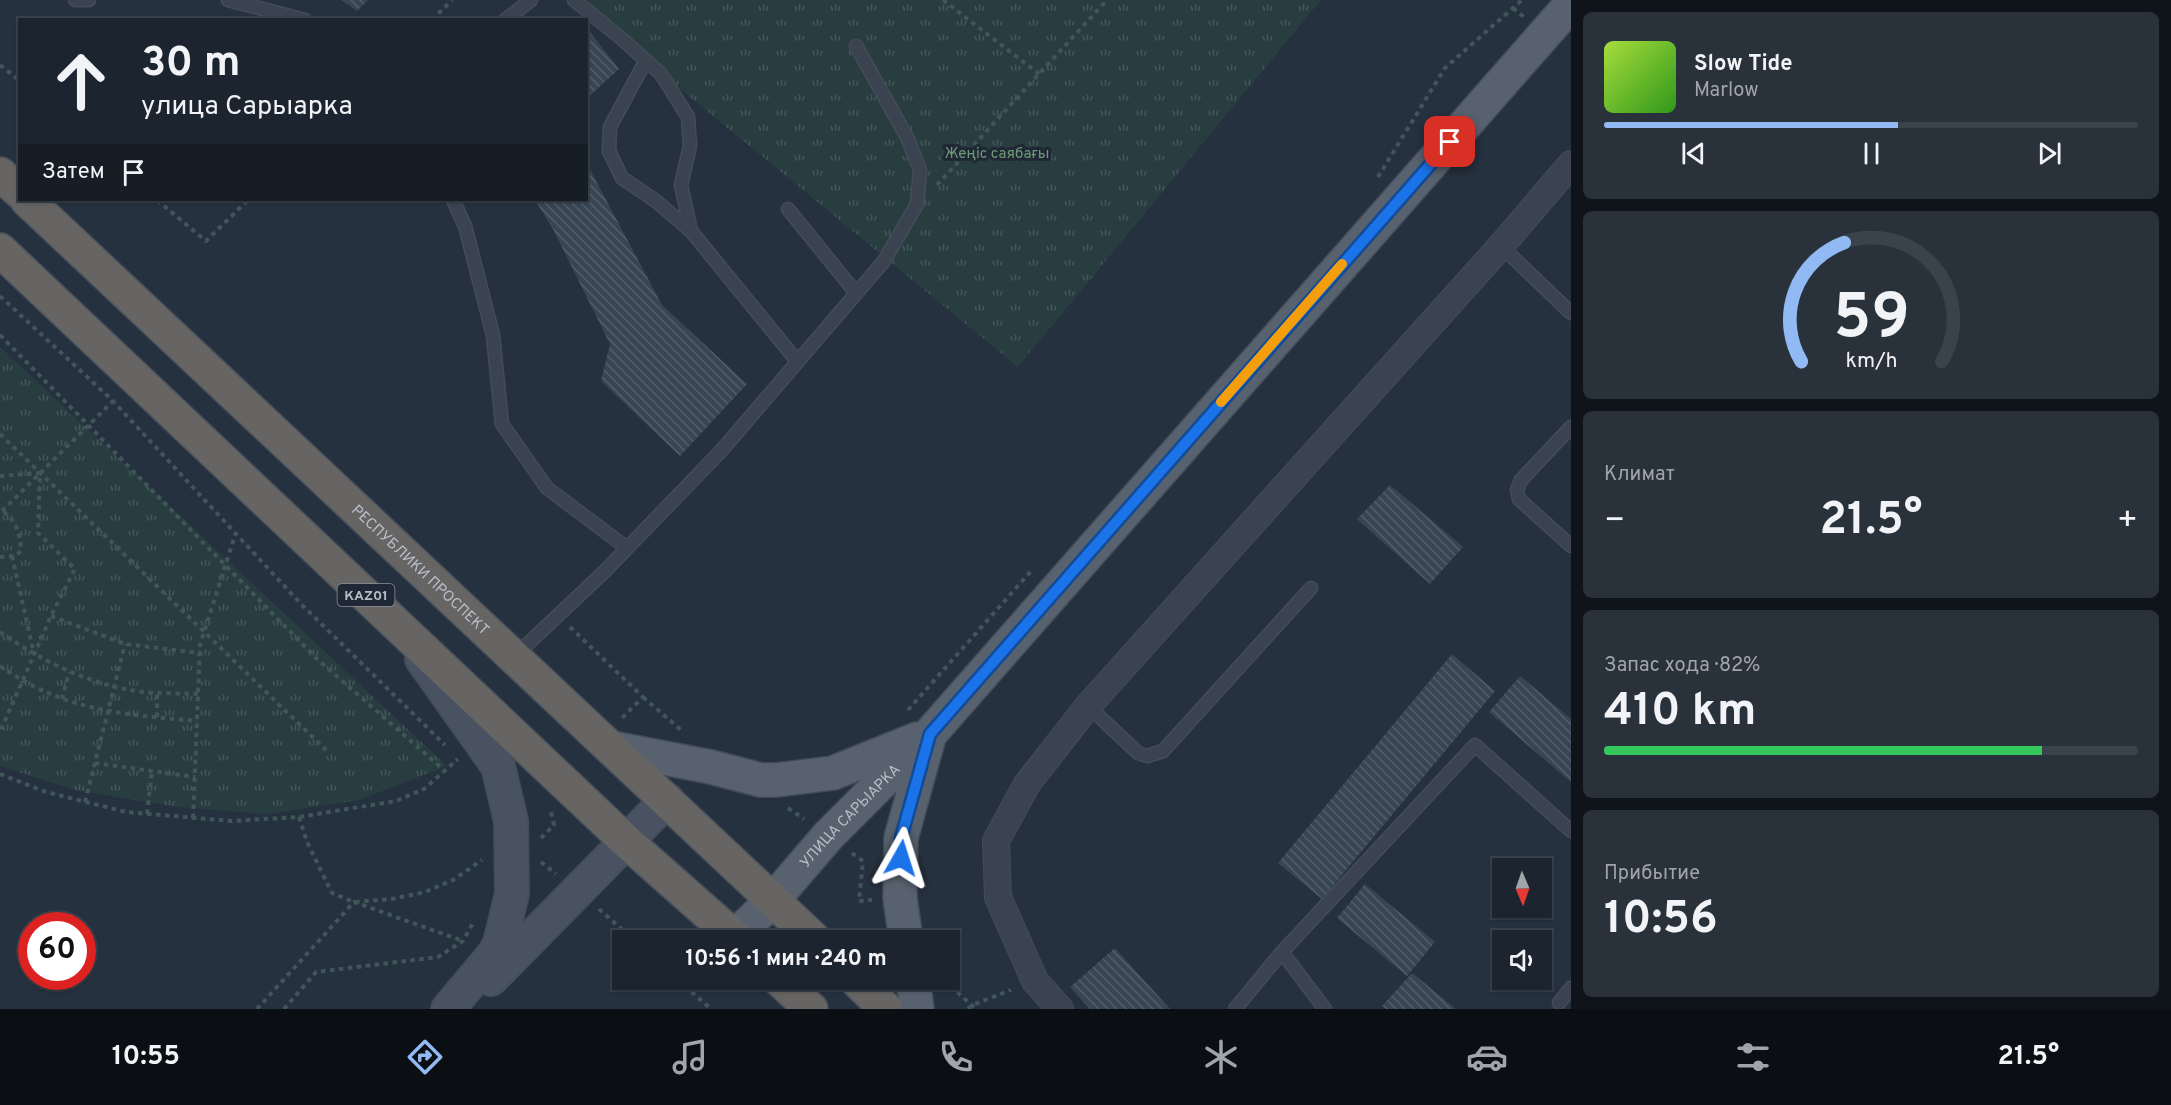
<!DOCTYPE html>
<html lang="ru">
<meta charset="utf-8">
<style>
body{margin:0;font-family:Overpass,sans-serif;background:#29313b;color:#f1f3f6;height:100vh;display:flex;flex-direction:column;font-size:22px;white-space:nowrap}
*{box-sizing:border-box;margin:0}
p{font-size:20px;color:#a0a5aa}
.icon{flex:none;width:33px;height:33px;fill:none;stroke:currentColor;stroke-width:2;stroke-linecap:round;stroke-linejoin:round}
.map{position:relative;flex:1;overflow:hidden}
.side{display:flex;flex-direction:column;gap:12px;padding:12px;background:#0f141a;width:600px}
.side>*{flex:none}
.banner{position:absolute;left:18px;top:18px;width:570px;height:183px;border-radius:0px;box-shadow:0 2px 4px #0004,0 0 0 2px #3a424b;background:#1c252f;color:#f1f3f6;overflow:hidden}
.needle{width:39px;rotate:178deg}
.tools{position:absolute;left:1492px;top:858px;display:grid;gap:12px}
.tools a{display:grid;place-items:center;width:60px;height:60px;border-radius:0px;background:#1c252f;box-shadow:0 2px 4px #0004,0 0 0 2px #3a424b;font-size:30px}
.speed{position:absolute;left:18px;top:912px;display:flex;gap:12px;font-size:30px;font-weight:700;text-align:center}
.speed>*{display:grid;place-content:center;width:78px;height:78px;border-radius:50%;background:#1c252f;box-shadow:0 2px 4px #0004,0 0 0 2px #3a424b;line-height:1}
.speed .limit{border:9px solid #d22;background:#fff;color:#111}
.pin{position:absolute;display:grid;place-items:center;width:51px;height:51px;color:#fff;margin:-26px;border-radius:12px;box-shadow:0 3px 9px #0006}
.me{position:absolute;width:66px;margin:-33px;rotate:6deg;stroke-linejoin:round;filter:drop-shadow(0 0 4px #0008)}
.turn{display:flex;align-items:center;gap:21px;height:126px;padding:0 24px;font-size:27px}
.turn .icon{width:78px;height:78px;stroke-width:2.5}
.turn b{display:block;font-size:42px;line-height:51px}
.then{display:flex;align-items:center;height:57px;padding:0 24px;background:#0003;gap:12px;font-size:22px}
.big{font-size:45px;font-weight:700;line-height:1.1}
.side .widget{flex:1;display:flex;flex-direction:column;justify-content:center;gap:9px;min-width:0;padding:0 21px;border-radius:9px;background:#29313b}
.side .dial{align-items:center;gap:0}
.dial svg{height:156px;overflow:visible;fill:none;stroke:#3a424b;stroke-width:7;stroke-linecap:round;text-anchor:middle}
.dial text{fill:#f1f3f6;stroke:none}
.song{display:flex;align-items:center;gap:18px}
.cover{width:72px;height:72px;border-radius:9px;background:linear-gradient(135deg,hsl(80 70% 55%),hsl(110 70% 35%))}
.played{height:6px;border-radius:3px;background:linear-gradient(90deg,#91b9f3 55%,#3a424b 55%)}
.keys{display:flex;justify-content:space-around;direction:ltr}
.heat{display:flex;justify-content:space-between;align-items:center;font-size:33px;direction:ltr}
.charge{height:9px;border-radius:4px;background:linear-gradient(90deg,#34c759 82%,#3a424b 0)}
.trip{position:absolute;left:612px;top:930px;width:348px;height:60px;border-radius:0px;background:#1c252f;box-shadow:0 2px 4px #0004,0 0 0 2px #3a424b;font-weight:700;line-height:60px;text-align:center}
.menu{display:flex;height:96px;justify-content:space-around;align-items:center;background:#0b0f13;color:#a0a5aa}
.menu .icon{width:42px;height:42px}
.menu .on{color:#91b9f3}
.menu b{font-size:27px;color:#f1f3f6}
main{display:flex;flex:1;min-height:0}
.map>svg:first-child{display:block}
.park{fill:url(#park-tufts)}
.building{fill:url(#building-back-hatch)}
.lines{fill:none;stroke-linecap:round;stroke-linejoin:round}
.service-casing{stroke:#444c58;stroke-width:15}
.minor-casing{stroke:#444c58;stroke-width:28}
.secondary-casing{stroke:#444c58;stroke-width:36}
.primary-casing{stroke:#444c58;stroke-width:36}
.trunk-casing{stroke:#454e59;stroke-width:36}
.path{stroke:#415658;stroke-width:4;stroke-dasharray:4.5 4.5;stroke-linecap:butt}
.service{stroke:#3a434f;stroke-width:12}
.minor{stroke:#3a434f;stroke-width:26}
.secondary{stroke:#485261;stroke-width:33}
.primary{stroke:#58626f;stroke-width:33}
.trunk{stroke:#666564;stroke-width:33}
.route-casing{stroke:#114b97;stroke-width:15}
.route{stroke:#1a73e8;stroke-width:10}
.slow{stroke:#f59e0b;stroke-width:10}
.labels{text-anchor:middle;stroke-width:6;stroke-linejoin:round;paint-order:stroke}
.shield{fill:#1f2834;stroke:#89919c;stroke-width:1.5}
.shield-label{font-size:14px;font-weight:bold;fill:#b7bec9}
.park-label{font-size:15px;fill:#6f9978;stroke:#1f2834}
.street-label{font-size:15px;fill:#b7bec9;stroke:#1f2834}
</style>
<main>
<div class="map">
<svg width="1571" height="1009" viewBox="0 0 1571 1009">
<defs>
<pattern id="park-tufts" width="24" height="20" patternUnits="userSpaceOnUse" patternTransform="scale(1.5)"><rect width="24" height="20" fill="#283d40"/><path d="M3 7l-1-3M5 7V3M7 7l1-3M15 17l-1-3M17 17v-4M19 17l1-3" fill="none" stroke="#45575a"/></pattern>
<pattern id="building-back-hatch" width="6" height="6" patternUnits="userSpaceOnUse" patternTransform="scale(1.5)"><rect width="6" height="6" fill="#384554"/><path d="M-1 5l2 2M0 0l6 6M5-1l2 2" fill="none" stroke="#535e6b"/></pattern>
</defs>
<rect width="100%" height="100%" fill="#26313f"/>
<!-- park -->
<path class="park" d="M572 0H1321L1018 367Z
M0 347 447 766 359 800 268 814 178 807 75 790 0 766Z"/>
<!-- building -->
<path class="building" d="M342 0H368L357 11Z
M586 27 619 69 586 99Z
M586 162 662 305 747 384 680 456 601 381 610 344 553 229 535 200H586Z
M1390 485 1463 547 1430 584 1357 519Z
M1452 654 1495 691 1322 899 1278 863Z
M1520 676 1571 719V782L1489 712Z
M1365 884 1435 942 1407 976 1337 918Z
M1115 948 1170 1009H1090L1070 987Z
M1412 973 1456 1009H1386L1382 1006Z"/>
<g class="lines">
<defs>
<path id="service" d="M75 0H89
M228 0 305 20
M574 0 622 39 661 74 688 117 690 146 681 185 691 231 797 361
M505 20 531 0
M646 60 610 127 609 151 622 178 656 201 691 231
M453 200 465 226 493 335 502 424 547 488 627 548
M788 209 856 293
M1501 246 1571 313
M1571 427 1521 480 1517 490 1519 499 1571 546
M515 656 605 571 721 451 884 261 917 204 920 170 907 137 856 46
M1088 706 1138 753 1147 756 1163 751 1311 588
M1282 952 1325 1009
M1559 1003 1571 988
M1235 1009 1282 952 1475 745 1571 831"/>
<path id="minor" d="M1060 1009 1035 981 998 897 996 841 1027 784 1088 706 1501 246 1571 164"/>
<path id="secondary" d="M422 659 498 766 511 821 512 894 500 943 495 953 448 1009
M491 979 667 800"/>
<g id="primary">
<path d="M612 748 711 767 761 780H776L833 773 917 739"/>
<path id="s1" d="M734 937 773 900 828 836 930 734 1571 4"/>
<path d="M906 940 900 898 901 838 929 737"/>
<path d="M913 980 917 1009"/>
</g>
<g id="trunk">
<path d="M0 174 20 192"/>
<path id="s2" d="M27 200 815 940"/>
<path d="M0 250 627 842 738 940"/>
<path d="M780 980 811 1009"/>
<path d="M856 980 886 1009"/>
</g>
</defs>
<!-- service casing -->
<use href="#service" class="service-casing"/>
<!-- minor casing -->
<use href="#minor" class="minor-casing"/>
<!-- secondary casing -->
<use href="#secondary" class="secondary-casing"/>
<!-- primary casing -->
<use href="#primary" class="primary-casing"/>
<!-- trunk casing -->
<use href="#trunk" class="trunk-casing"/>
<!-- path -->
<path class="path" d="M943 0 1039 74
M1513 8 1524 17
M432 20 452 0
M0 65 20 81
M1378 177 1445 68 1522 0
M937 185 1107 0
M157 200 206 241 248 200
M0 296 113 401 301 604 445 745
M0 335 316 658 445 771
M0 434 326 750
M0 476 40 473 38 533 75 569 51 616 0 732
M2 511 113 401
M12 556 34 654
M0 557 15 556 21 551C20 533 17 521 2 511
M51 616 125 644 200 653
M570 627 643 697 620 720
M0 632C44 662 89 685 143 692 161 694 180 693 198 694
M0 666C19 679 39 690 61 698 103 714 153 717 197 721
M643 697 681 730
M62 699 69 672
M908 710 1032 570
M157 717V692
M95 763 195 777
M0 774 46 792 126 812 231 821 299 817 396 801 424 789 458 759
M85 802 125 644
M788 808 804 819
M147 814 152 770
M299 817 307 842 332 893 354 902 392 899 425 892 453 880 482 860
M193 818 200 645 236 532
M541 838 554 825 551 812
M852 853 863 861 859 901 872 900
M541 862 556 874
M599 909 634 940
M678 980 711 1009
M944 980 976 1009
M257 1009 354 902 463 941
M284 1009 316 972 438 957 463 941 473 923
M968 1009 972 1005 1011 990"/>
<!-- service -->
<use href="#service" class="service"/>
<!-- minor -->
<use href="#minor" class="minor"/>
<!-- secondary -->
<use href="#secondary" class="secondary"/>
<!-- primary -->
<use href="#primary" class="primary"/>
<!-- trunk -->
<use href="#trunk" class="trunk"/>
</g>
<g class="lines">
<defs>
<path id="route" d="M901 858V838L930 734 1450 142"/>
</defs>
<!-- route casing -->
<use href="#route" class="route-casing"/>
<!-- route -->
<use href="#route" class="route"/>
<!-- slow -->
<path class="slow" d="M1221 402 1342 264"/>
</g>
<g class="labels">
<!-- shield labels -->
<rect class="shield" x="337.5" y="584" width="57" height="22" rx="4.5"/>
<g class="shield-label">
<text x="366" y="600">KАZ01</text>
</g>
<!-- park labels -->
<g class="park-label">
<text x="997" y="158">Жеңіс саябағы</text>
</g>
<!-- street labels -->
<g class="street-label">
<text dy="5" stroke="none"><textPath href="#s2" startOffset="540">РЕСПУБЛИКИ ПРОСПЕКТ</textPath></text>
<text dy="5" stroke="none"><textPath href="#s1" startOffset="168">УЛИЦА САРЫАРКА</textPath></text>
</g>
</g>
</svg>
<div class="tools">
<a><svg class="needle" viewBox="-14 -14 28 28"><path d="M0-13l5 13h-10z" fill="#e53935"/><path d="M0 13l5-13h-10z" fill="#a0a5aa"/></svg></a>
<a><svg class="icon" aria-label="sound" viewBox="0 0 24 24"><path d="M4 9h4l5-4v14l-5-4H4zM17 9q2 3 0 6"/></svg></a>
</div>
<div class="speed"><div class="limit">60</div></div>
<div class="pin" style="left:1450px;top:142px;background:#d93025"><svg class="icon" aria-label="arrive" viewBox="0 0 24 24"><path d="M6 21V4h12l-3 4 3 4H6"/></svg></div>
<svg class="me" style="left:901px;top:858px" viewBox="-20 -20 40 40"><path d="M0-17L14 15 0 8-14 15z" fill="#1a73e8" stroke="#fff" stroke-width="4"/></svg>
<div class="trip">10:56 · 1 мин · 240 m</div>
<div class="banner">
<div class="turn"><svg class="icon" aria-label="ahead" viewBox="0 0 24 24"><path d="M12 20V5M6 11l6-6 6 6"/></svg><div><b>30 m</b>улица Сарыарка</div></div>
<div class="then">Затем<svg class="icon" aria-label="arrive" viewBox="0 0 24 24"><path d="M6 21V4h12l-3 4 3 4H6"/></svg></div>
</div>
</div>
<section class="side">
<div class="widget">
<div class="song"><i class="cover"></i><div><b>Slow Tide</b><p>Marlow</p></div></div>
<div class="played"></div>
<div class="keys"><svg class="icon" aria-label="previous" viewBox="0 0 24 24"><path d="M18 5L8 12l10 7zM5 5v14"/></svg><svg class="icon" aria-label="pause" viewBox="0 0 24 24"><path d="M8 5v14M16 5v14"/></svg><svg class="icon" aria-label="next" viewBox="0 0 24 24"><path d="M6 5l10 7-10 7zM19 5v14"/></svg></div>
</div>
<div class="widget dial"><svg viewBox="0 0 100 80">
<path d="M14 69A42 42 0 1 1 86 69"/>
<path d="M14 69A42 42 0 0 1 36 8" stroke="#91b9f3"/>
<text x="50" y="56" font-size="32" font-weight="700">59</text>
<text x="50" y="72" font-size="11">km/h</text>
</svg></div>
<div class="widget"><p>Климат</p>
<div class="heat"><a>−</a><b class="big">21.5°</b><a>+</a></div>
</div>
<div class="widget"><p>Запас хода · 82%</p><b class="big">410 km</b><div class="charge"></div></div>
<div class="widget"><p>Прибытие</p><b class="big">10:56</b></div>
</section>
</main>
<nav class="menu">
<b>10:55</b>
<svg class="icon on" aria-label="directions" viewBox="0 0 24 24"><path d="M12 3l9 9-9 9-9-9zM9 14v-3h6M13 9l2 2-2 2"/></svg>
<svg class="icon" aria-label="music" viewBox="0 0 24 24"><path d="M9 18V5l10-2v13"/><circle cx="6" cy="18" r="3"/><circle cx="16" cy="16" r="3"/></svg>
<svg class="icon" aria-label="phone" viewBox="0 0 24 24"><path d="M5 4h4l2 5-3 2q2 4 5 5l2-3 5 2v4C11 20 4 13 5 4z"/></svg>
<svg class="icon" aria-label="climate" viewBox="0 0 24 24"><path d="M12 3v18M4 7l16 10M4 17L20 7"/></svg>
<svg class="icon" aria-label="car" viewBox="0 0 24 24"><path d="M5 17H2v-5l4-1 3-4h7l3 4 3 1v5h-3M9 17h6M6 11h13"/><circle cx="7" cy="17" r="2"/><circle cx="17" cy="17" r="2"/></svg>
<svg class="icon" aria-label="filters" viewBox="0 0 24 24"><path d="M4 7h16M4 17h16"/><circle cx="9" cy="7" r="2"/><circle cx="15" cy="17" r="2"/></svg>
<b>21.5°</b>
</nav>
